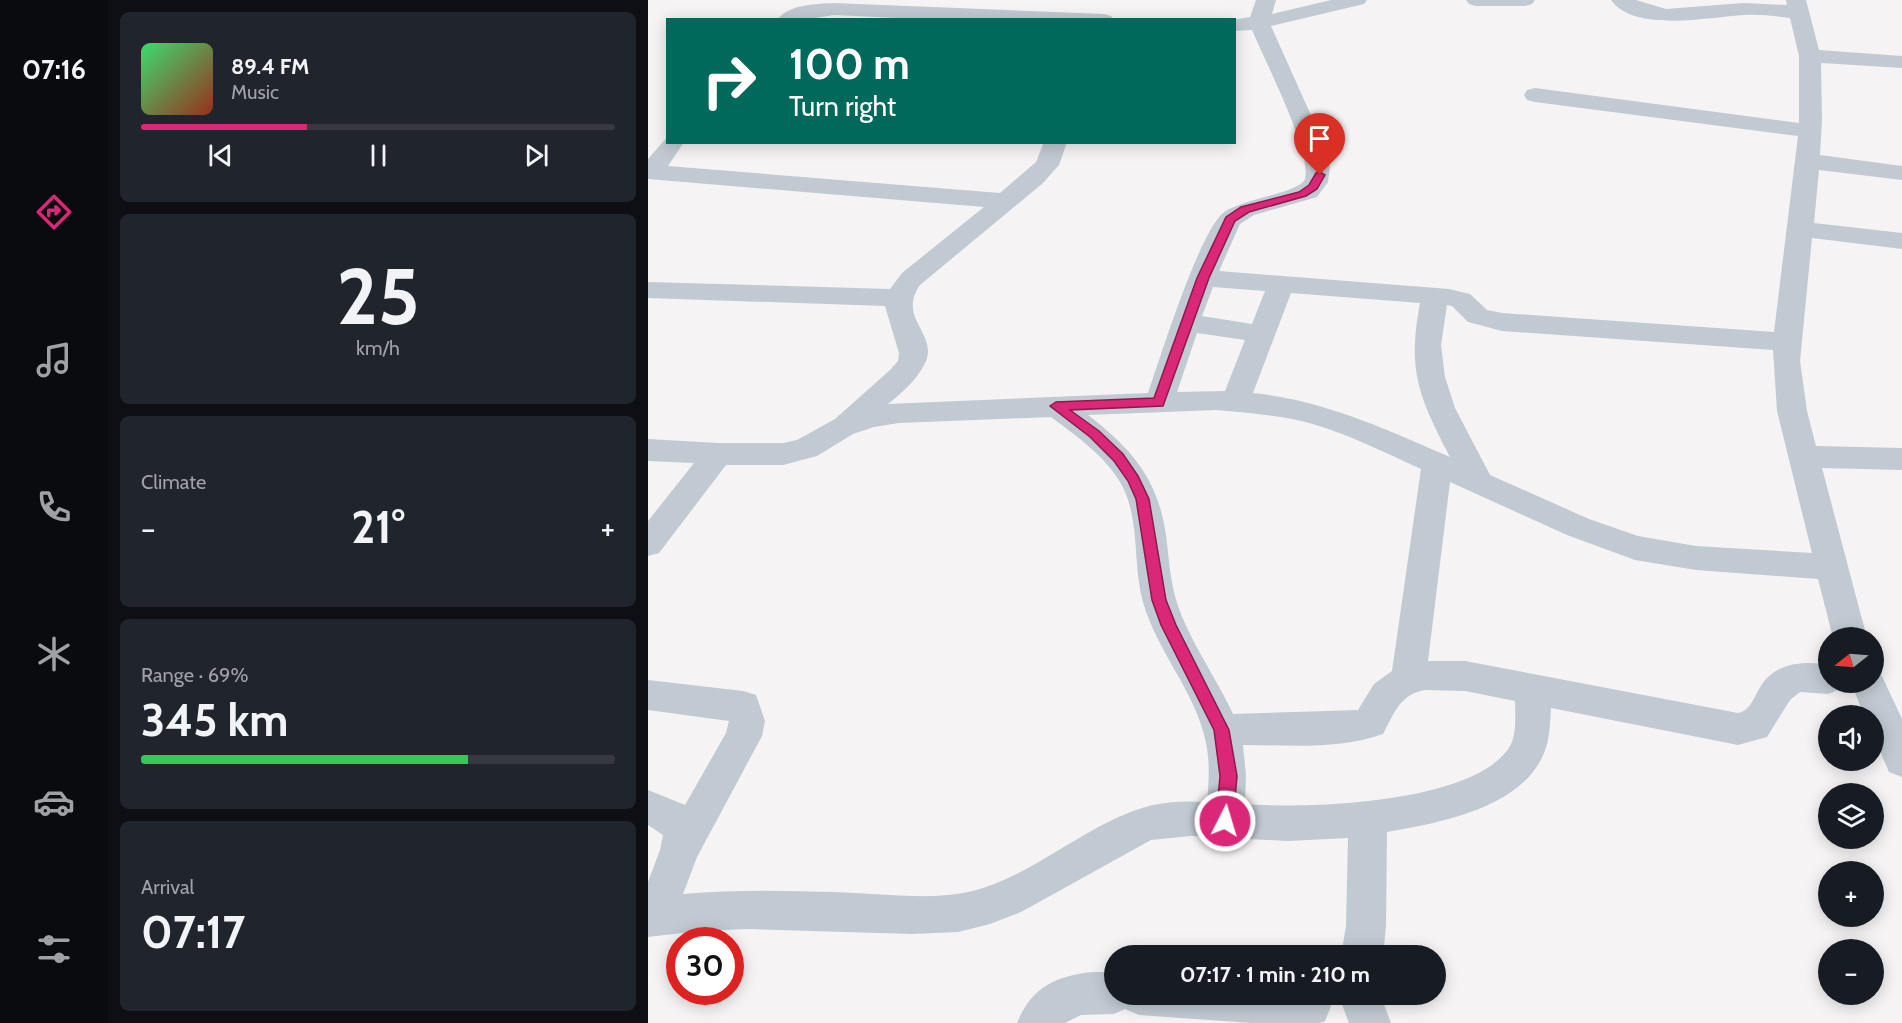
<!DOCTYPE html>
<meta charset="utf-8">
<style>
body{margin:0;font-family:Cabin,sans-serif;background:#20242c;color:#f1f3f6;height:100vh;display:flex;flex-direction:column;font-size:22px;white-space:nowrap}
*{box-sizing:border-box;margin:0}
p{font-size:20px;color:#9ea1a6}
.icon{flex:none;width:33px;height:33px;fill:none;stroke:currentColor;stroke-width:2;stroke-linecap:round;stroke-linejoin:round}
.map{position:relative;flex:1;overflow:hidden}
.side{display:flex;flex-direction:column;gap:12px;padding:12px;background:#0d0f14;width:540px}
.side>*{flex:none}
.hud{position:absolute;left:18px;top:18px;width:570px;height:126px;border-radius:0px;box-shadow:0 3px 15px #0003;background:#00695c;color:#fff;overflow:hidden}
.needle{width:39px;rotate:253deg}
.buttons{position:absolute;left:1170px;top:627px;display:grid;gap:12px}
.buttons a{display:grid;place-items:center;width:66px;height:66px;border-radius:50%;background:#171b24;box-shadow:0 3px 15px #0003;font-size:30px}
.speed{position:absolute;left:18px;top:927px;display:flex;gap:12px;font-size:30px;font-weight:700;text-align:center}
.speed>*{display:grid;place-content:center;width:78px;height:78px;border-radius:50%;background:#171b24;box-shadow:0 3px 15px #0003;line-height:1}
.speed .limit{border:9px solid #d22;background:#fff;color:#111}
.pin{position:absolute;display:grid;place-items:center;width:51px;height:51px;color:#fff;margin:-62px -26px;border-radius:50% 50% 50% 0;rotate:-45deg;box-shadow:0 0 6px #0007}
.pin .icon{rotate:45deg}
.me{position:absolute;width:66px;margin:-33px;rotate:5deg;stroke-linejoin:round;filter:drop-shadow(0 0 4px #0008)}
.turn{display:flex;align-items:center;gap:21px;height:126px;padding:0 24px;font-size:27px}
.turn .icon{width:78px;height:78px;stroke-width:2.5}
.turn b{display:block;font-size:42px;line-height:51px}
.big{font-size:45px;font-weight:800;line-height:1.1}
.side .tile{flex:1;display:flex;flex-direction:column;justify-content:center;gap:9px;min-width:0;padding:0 21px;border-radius:9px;background:#20242c}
.side .dial{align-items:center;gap:0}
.dial b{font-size:78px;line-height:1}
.song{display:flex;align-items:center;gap:18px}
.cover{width:72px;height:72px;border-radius:9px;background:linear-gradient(135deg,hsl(140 70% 55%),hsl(10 70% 35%))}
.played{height:6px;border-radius:3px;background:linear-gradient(90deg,#db2777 35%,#363941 35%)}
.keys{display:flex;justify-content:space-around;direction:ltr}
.heat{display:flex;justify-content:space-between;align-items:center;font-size:33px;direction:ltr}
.charge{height:9px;border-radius:4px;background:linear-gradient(90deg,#34c759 69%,#363941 0)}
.trip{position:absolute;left:456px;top:945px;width:342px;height:60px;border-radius:30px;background:#171b24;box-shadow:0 3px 15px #0003;font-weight:800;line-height:60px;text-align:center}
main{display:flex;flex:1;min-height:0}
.tabs{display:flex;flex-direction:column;width:108px;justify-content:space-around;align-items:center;background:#090b0e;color:#9ea1a6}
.tabs .icon{width:42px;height:42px}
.tabs .on{color:#db2777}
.tabs b{font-size:27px;color:#f1f3f6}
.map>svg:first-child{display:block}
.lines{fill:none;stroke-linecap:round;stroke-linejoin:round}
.minor{fill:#c1cad2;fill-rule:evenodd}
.route{fill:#db2777;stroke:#8e194d;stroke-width:1.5}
</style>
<main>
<nav class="tabs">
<b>07:16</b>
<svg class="icon on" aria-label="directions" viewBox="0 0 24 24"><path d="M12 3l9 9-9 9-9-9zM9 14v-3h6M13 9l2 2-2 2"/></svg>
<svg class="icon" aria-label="music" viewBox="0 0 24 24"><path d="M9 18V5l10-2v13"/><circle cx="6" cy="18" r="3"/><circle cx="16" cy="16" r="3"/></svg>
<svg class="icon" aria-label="phone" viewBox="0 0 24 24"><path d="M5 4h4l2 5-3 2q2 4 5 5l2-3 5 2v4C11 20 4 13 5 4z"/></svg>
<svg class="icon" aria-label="climate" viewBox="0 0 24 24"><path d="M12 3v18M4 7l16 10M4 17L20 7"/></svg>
<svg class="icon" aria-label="car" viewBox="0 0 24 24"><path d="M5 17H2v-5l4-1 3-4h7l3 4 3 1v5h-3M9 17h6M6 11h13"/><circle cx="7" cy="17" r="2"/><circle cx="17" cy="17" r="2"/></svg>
<svg class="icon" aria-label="filters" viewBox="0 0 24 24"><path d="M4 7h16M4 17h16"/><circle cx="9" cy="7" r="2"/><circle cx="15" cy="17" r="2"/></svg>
</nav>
<section class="side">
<div class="tile">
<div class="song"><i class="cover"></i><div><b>89.4 FM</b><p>Music</p></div></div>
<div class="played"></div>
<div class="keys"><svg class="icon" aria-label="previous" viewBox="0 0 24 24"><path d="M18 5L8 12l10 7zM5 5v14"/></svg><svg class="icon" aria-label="pause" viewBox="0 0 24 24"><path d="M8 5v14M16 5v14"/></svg><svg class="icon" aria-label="next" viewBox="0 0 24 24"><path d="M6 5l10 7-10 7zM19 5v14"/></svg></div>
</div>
<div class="tile dial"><b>25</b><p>km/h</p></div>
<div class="tile"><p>Climate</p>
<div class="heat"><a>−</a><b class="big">21°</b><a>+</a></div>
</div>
<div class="tile"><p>Range · 69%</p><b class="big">345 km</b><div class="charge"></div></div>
<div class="tile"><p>Arrival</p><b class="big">07:17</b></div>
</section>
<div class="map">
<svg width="1254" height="1023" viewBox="0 0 1254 1023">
<rect width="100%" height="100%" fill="#f5f3f3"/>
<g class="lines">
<!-- minor -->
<path class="minor" d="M608 0H628L624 14 683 0H719L716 4 623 26 675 142 682 166 680 182 669 197 606 215 592 224 571 271 801 289 822 294 839 310 854 313 1126 332 1150 136 887 102 879 100 876 95 879 90 887 88 1151 123V56L1142 18C1127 16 1111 14 1096 15 1062 17 986 33 963 0H988L1018 9 1095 3 1139 5 1138 0H1158L1171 50 1254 56V68L1173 63 1174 119 1172 155 1254 166V180L1171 170 1166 223 1254 233V249L1164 238 1152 361 1159 411 1168 446 1254 448V470L1174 468 1219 638H1185L1170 579 1048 570 987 560 919 535 802 482 780 661H817L1090 713C1103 711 1106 696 1113 686 1127 663 1156 660 1180 665V682H1196L1192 689 1180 694 1152 692 1142 700 1119 737 1090 745 903 708C902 723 902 739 896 753 874 808 791 823 739 832L738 926 735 956H693L698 926 700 838 640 841 543 836 503 840 373 912 342 924 310 932 264 934 101 929 51 931 0 937V882L12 850 15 835 0 825V790L37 805 78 733 81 721 0 710V680L95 691 108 695 117 721 114 736 49 857 35 894C93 889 150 891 208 893 247 895 287 900 325 891 390 874 440 821 505 805 523 801 541 801 559 802 561 782 562 762 558 743 548 692 509 652 495 602 484 563 493 517 472 482 456 455 427 435 403 417L251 423 226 427 205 434 169 456 135 465H78L11 553 0 556V521L46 463 0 461V439L70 443H135L149 440 187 419 242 370 250 361 251 353 237 306 0 298V282L242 289 254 273 336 207 0 179V159L20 136V142H36L20 166 352 193 388 162 396 142H419L411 165 395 183 272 285C249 318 289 333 278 361 271 378 254 393 240 404L500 393C512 358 551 233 575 213 592 199 652 193 657 179 664 152 616 59 604 30L586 31V20H583L602 17ZM565 287 617 291 604 324 554 316ZM643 293 772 303C759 371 771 397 802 457 738 429 675 400 605 393ZM799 305 804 306 820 322 854 331 1125 350 1129 411 1164 553 1048 546 990 536 941 519 842 475 807 408 797 377 793 345ZM549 333 597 340 577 391 529 392ZM568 410C600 413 634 415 665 424 702 435 738 453 773 469L744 671 726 684 710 710 585 714C568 677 542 642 529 603 522 581 521 558 518 535 510 479 484 449 440 415ZM777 690 817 691 867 701C867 714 869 734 862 746 828 804 657 809 597 804L598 775 595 745C642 745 691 750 735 734 746 714 752 694 777 690Z
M818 0H887L884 4 877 6H828L821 4Z
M186 3 456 14 463 16 466 20H293L186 15 155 20H129C141 4 168 4 186 3Z
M1226 669 1232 672 1254 719V777L1241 772 1226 737V716H1216L1203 682H1226Z
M444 972H466V994H678L683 1006 677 1021 672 1023H603L491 1015 477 1009 466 1014 433 1015 417 1023H369C383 988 407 976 444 972Z
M690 994H732L743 1023H701Z"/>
</g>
<!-- route -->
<path class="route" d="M672 172 677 175 669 189 658 196 601 212 587 221 561 278 515 406 422 410 451 431 475 454 490 476 501 499 518 600 528 625 581 730 589 776 585 821 583 826 577 828 571 826 568 821 572 776 566 730 513 625 504 600 488 499 480 481 466 461 442 437 402 406 408 402 506 398 549 278 578 217 593 207 651 192 661 185 668 173Z"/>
</svg>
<div class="buttons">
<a><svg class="needle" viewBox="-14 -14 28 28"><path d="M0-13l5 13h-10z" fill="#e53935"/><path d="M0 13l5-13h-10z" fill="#9ea1a6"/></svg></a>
<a><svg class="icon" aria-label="sound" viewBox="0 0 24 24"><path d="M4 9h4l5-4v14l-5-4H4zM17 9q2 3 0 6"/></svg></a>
<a><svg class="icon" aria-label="layers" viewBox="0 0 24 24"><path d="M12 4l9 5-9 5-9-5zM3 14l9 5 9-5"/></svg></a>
<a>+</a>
<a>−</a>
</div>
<div class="speed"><div class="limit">30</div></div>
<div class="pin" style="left:672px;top:175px;background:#d93025"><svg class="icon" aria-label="arrive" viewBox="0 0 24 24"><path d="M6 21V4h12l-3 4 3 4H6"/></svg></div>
<svg class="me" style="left:577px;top:821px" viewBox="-20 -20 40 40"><circle r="17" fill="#db2777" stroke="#fff" stroke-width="3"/><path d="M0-11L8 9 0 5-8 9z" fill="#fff"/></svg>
<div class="trip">07:17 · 1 min · 210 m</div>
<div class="hud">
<div class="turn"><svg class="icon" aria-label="right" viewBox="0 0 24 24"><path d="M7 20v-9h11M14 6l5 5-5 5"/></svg><div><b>100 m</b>Turn right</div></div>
</div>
</div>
</main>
